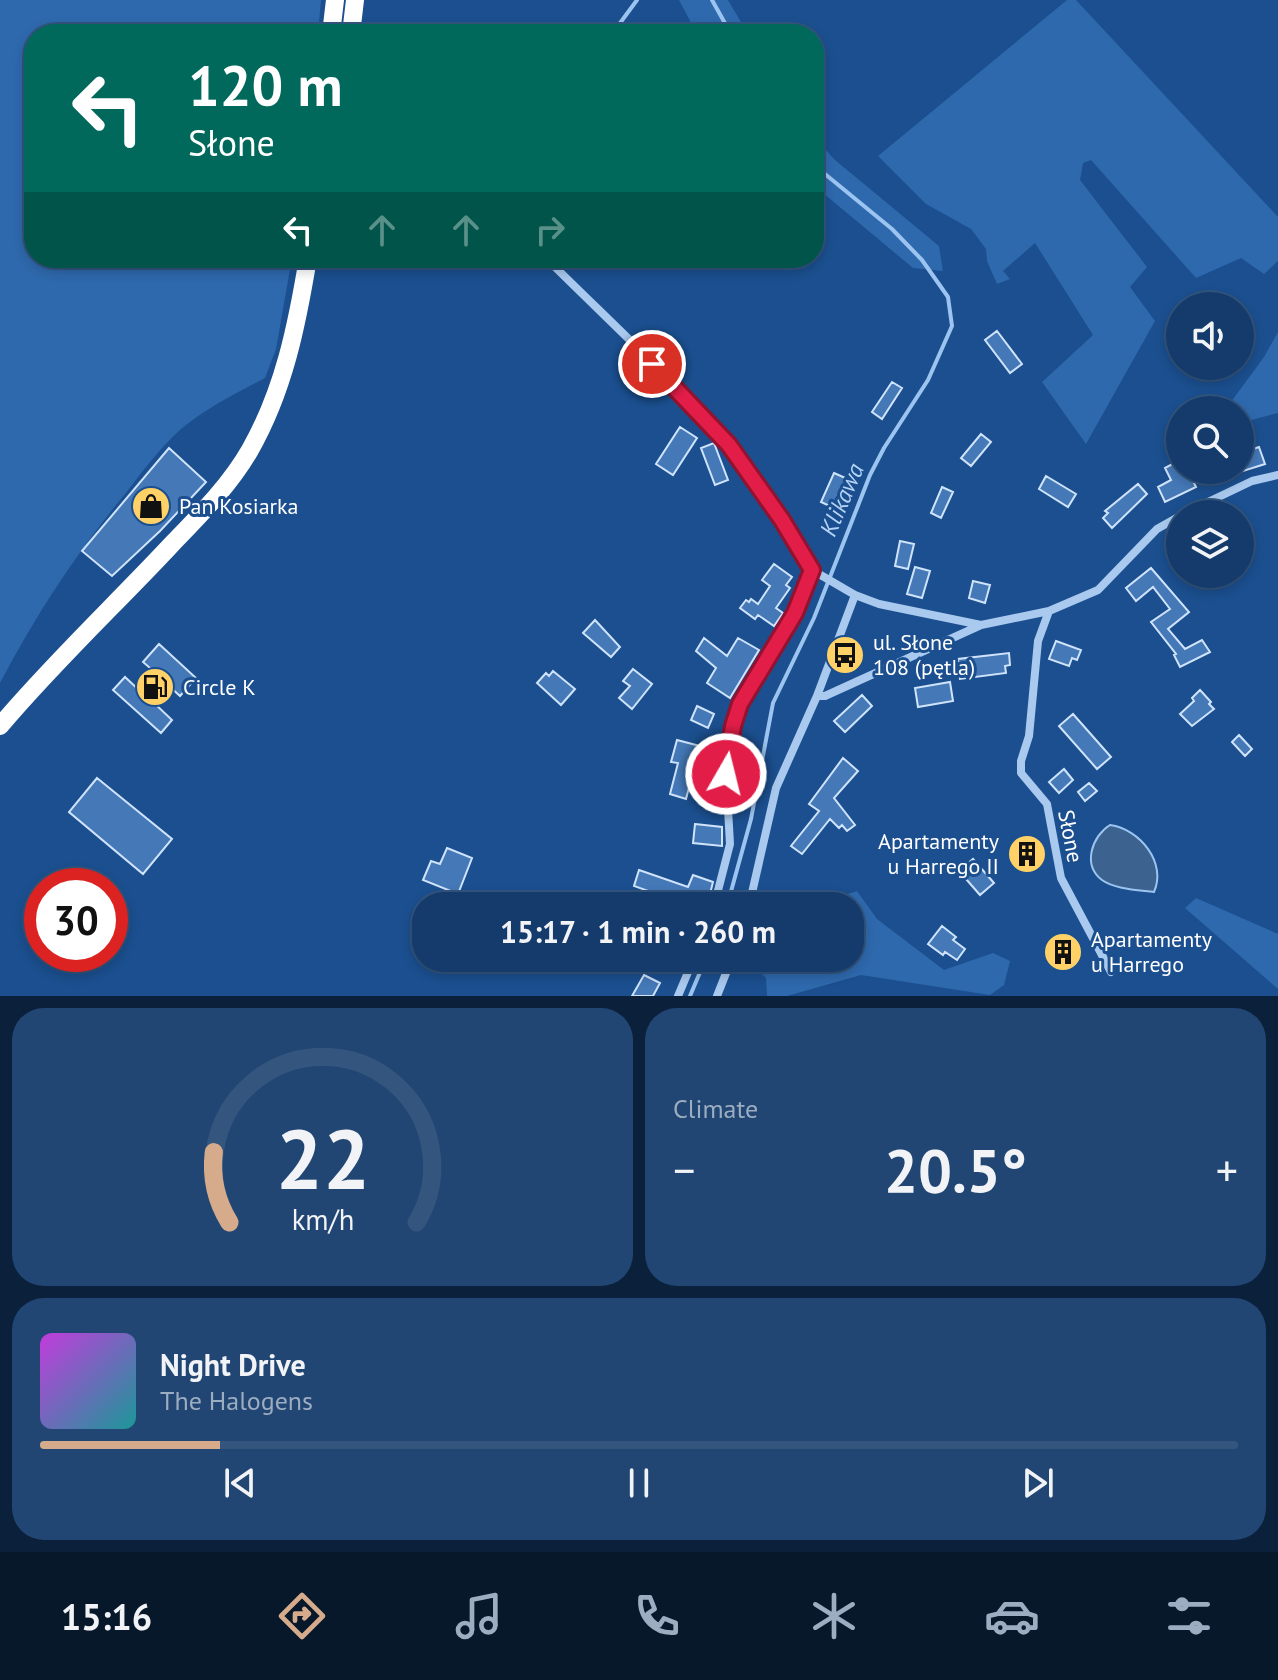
<!DOCTYPE html>
<meta charset="utf-8">
<style>
body{margin:0;font-family:"PT Sans",sans-serif;background:#214673;color:#f1f3f6;height:100vh;display:flex;flex-direction:column;font-size:30px;white-space:nowrap}
*{box-sizing:border-box;margin:0}
p{font-size:26px;color:#9dadc1}
.icon{flex:none;width:44px;height:44px;fill:none;stroke:currentColor;stroke-width:2;stroke-linecap:round;stroke-linejoin:round}
.map{position:relative;height:996px;overflow:hidden}
.sheet{display:flex;flex-direction:column;gap:12px;padding:12px;background:#0b203b;flex:1}
.sheet>*{flex:none}
.top-card{position:absolute;left:24px;top:24px;width:800px;height:244px;border-radius:32px;box-shadow:0 4px 12px #0003,0 0 0 2px #33557e;background:#00695c;color:#fff;overflow:hidden}
.buttons{position:absolute;left:1166px;top:292px;display:grid;gap:16px}
.buttons a{display:grid;place-items:center;width:88px;height:88px;border-radius:50%;background:#143b6b;box-shadow:0 4px 12px #0003,0 0 0 2px #33557e;font-size:40px}
.speed{position:absolute;left:24px;top:868px;display:flex;gap:16px;font-size:40px;font-weight:700;text-align:center}
.speed>*{display:grid;place-content:center;width:104px;height:104px;border-radius:50%;background:#143b6b;box-shadow:0 4px 12px #0003,0 0 0 2px #33557e;line-height:1}
.speed .limit{border:12px solid #d22;background:#fff;color:#111}
.pin{position:absolute;display:grid;place-items:center;width:68px;height:68px;color:#fff;margin:-34px;border:4px solid #fff;border-radius:50%;box-shadow:0 2px 8px #0007}
.me{position:absolute;width:88px;margin:-44px;rotate:8deg;stroke-linejoin:round;filter:drop-shadow(0 0 6px #0008)}
.turn{display:flex;align-items:center;gap:28px;height:168px;padding:0 32px;font-size:36px}
.turn .icon{width:104px;height:104px;stroke-width:2.5}
.turn b{display:block;font-size:56px;line-height:68px}
.lanes{display:flex;align-items:center;height:76px;padding:0 32px;background:#0003;justify-content:center;gap:40px;direction:ltr}
.lanes .off{opacity:.35}
.big{font-size:60px;font-weight:600;line-height:1.1}
.sheet .widget{flex:1;display:flex;flex-direction:column;justify-content:center;gap:12px;min-width:0;padding:0 28px;border-radius:32px;background:#214673}
.sheet .dial{align-items:center;gap:0}
.dial svg{height:208px;overflow:visible;fill:none;stroke:#33557e;stroke-width:7;stroke-linecap:round;text-anchor:middle}
.dial text{fill:#f1f3f6;stroke:none}
.song{display:flex;align-items:center;gap:24px}
.cover{width:96px;height:96px;border-radius:12px;background:linear-gradient(135deg,hsl(290 70% 55%),hsl(180 70% 35%))}
.played{height:8px;border-radius:4px;background:linear-gradient(90deg,#d6ab8b 15%,#33557e 15%)}
.keys{display:flex;justify-content:space-around;direction:ltr}
.heat{display:flex;justify-content:space-between;align-items:center;font-size:44px;direction:ltr}
.sheet .tiles{flex:1;display:grid;gap:12px;grid-template-columns:1fr 1fr}
.widget:last-child{grid-column:span 2}
.trip{position:absolute;left:412px;top:892px;width:452px;height:80px;border-radius:32px;background:#143b6b;box-shadow:0 4px 12px #0003,0 0 0 2px #33557e;font-weight:600;line-height:80px;text-align:center}
.tabs{display:flex;height:128px;justify-content:space-around;align-items:center;background:#08182b;color:#9dadc1}
.tabs .icon{width:56px;height:56px}
.tabs .active{color:#d6ab8b}
.tabs b{font-size:36px;color:#f1f3f6}
.map>svg:first-child{display:block}
.green{fill:#2e69ad}
.water{fill:#3c6290;stroke:#9cc4f0;stroke-width:2}
.lines{fill:none;stroke-linecap:round;stroke-linejoin:round}
.stream{stroke:#9cc4f0;stroke-width:4}
.building{fill:#4478b7;stroke:#cfe3fa;stroke-width:2}
.street{stroke:#a9c9ee;stroke-width:8}
.highway{stroke:#fff;stroke-width:18}
.route-casing{stroke:#92132f;stroke-width:20}
.route{stroke:#e11d48;stroke-width:14}
.labels{text-anchor:middle;stroke-width:6;stroke-linejoin:round;paint-order:stroke}
.poi-label{font-size:22px;fill:#fff;stroke:#1b4f8f;text-anchor:start}
.street-label{font-size:22px;fill:#fff;stroke:#1b4f8f}
.water-label{font-size:24px;font-style:italic;fill:#b5d3f5;stroke:#1b4f8f}
</style>
<div class="map">
<svg width="1278" height="996" viewBox="0 0 1278 996">
<rect width="100%" height="100%" fill="#1b4f8f"/>
<!-- green -->
<path class="green" d="M0 0H321L318 34H34V258H292L276 349 265 378C237 393 206 408 181 429 160 448 142 472 125 494 76 553 36 615 0 683Z
M679 0H728L748 34H697Z
M1067 0H1076L1278 217V261L1264 274 1241 258 1196 278 1091 160 1083 163 1080 180 1147 267 1130 287 1155 321 1086 444 1042 382 1093 335 1035 243 1003 271 1010 279 997 284 987 261 986 249 971 229 926 204 878 156Z
M814 137 835 160 939 246 943 271 913 268 823 193 814 189Z
M1278 332V413L1240 423V410H1225L1264 357Z
M857 891 877 919 944 970 993 953 1010 961 1004 985 990 995 861 975 787 996H767L766 978 746 958H850V906H828L830 900Z
M1196 898 1278 934V989L1185 908Z"/>
<!-- water -->
<path class="water" d="M1110 825C1140 829 1167 863 1154 892 1139 890 1114 889 1102 880 1082 865 1092 836 1110 825Z"/>
<g class="lines">
<!-- stream -->
<path class="stream" d="M712 0 731 34
M612 34 637 0
M727 906 751 819 773 703 814 618 870 475 884 448 928 380 952 326 948 297 922 260 892 229 814 165
M690 996 706 958"/>
</g>
<!-- building -->
<path class="building" d="M997 331 1022 364 1010 373 985 340Z
M892 382 902 388 882 419 872 412Z
M680 427 697 438 673 475 656 464Z
M981 434 991 442 971 466 961 458Z
M714 443 728 480 715 485 701 448Z
M1259 447 1265 464 1240 472V453Z
M169 448 206 482 160 531 112 576 82 551Z
M1180 460V470H1188L1196 487 1165 502 1158 487 1171 480 1165 468Z
M834 473 850 480 836 509 821 502Z
M1046 476 1076 494 1068 507 1039 489Z
M1138 484 1147 494 1112 528 1103 518 1108 513 1105 511Z
M942 487 953 492 941 518 931 513Z
M900 541 914 544 908 569 895 566Z
M774 564 792 577 786 585 790 588 776 608 783 613 774 626 758 615 755 619 740 608 746 600 749 602 751 599 758 604 770 586 762 580Z
M915 567 930 571 922 598 907 594Z
M1151 568 1189 612 1168 629 1185 649 1202 640 1210 652 1180 667 1174 655 1176 654 1151 622 1170 609 1153 587 1136 601 1126 588Z
M973 581 990 585 985 603 969 598Z
M595 620 620 647 611 657 583 633Z
M704 638 727 656 738 638 759 650 730 698 707 683 716 668 696 651Z
M1056 641 1081 650 1077 660 1072 658 1069 666 1049 659Z
M159 644 196 678 180 696 168 685 153 702 172 720 161 733 113 690 125 677 141 692 157 674 143 662Z
M1009 653 1010 665 1005 666 1006 673 960 679 958 659Z
M633 669 652 684 632 709 619 698 630 686 623 681Z
M553 671 575 689 561 705 537 683 546 673 549 676Z
M950 682 953 701 918 707 915 688Z
M1200 690 1211 702 1209 704 1214 709 1192 726 1180 714 1194 701 1192 698Z
M862 695 872 706 845 732 834 721Z
M697 706 714 714 708 728 691 720Z
M1073 714 1111 757 1097 769 1059 726Z
M1239 735 1252 749 1245 756 1232 742Z
M677 740 700 746 686 799 670 794 678 763 671 762Z
M843 758 858 771 834 798 855 825 847 831 842 825 839 828 830 819 802 854 791 846 819 811 809 804Z
M1064 769 1073 780 1059 793 1049 782Z
M97 778 172 839 143 874 69 812Z
M1089 783 1097 791 1085 801 1078 792Z
M695 824 722 827V846L693 843Z
M1024 840 1037 853 1039 862 1029 870 1013 848Z
M447 848 472 858 458 894 423 880 431 861 440 864Z
M973 859 994 883 980 895 959 871Z
M639 870 688 887 693 875 713 882 707 906H681L682 903 634 886Z
M942 926 956 937 953 940 965 949 957 960 945 952 943 955 928 944Z
M1063 935 1080 958 1063 969 1047 946Z
M644 975 660 983 653 996H632Z"/>
<g class="lines">
<!-- street -->
<path class="street" d="M546 258C642 354 750 446 812 570
M1183 514 1252 481 1278 475
M812 570 855 595 879 604 981 625
M1049 611 1038 641 1029 736 1021 761V773L1047 804 1061 878 1111 972
M817 696H825L981 625 1049 611 1098 590 1157 529 1180 516
M714 906 730 844 726 774 733 726 740 704 749 686 795 613 812 570
M749 906 776 788 817 696 855 595
M678 996 694 958
M717 996 732 958"/>
<!-- highway -->
<path class="highway" d="M331 34 335 0
M351 34 355 0
M0 726C54 662 115 605 172 544 200 515 230 485 250 450 284 390 297 325 308 258"/>
</g>
<g class="lines">
<defs>
<path id="route" d="M652 364 729 445 782 520 812 570 795 613 740 704 733 726 726 774"/>
</defs>
<!-- route casing -->
<use href="#route" class="route-casing"/>
<!-- route -->
<use href="#route" class="route"/>
</g>
<!-- icons -->
<defs>
<symbol id="shop-disc" viewBox="-11 -11 22 22"><circle r="9.5" fill="#ffd166" stroke="#1b4f8f"/><path d="M-5-2.5h2.3a2.7 3.5 0 0 1 5.4 0H5L5.5 6h-11ZM-1.5-2.5h3a1.5 2.3 0 0 0-3 0Z" fill="#111"/></symbol>
<symbol id="bus-disc" viewBox="-11 -11 22 22"><circle r="9.5" fill="#ffd166" stroke="#1b4f8f"/><path d="M-5-6H5V4H4V6H2V4H-2V6H-4V4H-5ZM-3.5-4V0h7V-4ZM-3.5 1.2v1.5H-2V1.2ZM2 1.2v1.5H3.5V1.2Z" fill="#111"/></symbol>
<symbol id="fuel-disc" viewBox="-11 -11 22 22"><circle r="9.5" fill="#ffd166" stroke="#1b4f8f"/><path d="M-5.5-6h7V0h2V4h1.3V-2.5L3-4.5l.8-.8L6-3V5H2.5V1h-1V6h-7ZM-4.2-4.7v3.2H.2V-4.7Z" fill="#111"/></symbol>
<symbol id="building-disc" viewBox="-11 -11 22 22"><circle r="9.5" fill="#ffd166" stroke="#1b4f8f"/><path d="M-4-6H4V6H1V3H-1V6H-4ZM-2.5-4.3h1.7v1.8h-1.7ZM.8-4.3h1.7v1.8H.8ZM-2.5-1h1.7V.8h-1.7ZM.8-1h1.7V.8H.8Z" fill="#111"/></symbol>
</defs>
<g fill-rule="evenodd">
<use href="#shop-disc" x="129" y="484" width="44" height="44"/>
<use href="#bus-disc" x="823" y="633" width="44" height="44"/>
<use href="#fuel-disc" x="133" y="665" width="44" height="44"/>
<use href="#building-disc" x="1005" y="832" width="44" height="44"/>
<use href="#building-disc" x="1041" y="930" width="44" height="44"/>
</g>
<g class="labels">
<!-- poi labels -->
<g class="poi-label">
<text x="179" y="514">Pan Kosiarka</text>
<text x="873" y="650">ul. Słone<tspan x="873" dy="25">108 (pętla)</tspan></text>
<text x="183" y="695">Circle K</text>
<text x="999" y="849" text-anchor="end">Apartamenty<tspan x="999" dy="25">u Harrego II</tspan></text>
<text x="1091" y="947">Apartamenty<tspan x="1091" dy="25">u Harrego</tspan></text>
</g>
<!-- street labels -->
<g class="street-label">
<text transform="translate(1071 836) rotate(79)" y="8">Słone</text>
</g>
<!-- water labels -->
<g class="water-label">
<text transform="translate(842 500) rotate(-67)" y="8">Klikawa</text>
</g>
</g>
</svg>
<div class="buttons">
<a><svg class="icon" aria-label="sound" viewBox="0 0 24 24"><path d="M4 9h4l5-4v14l-5-4H4zM17 9q2 3 0 6"/></svg></a>
<a><svg class="icon" aria-label="search" viewBox="0 0 24 24"><circle cx="10" cy="10" r="6"/><path d="M15 15l6 6"/></svg></a>
<a><svg class="icon" aria-label="layers" viewBox="0 0 24 24"><path d="M12 4l9 5-9 5-9-5zM3 14l9 5 9-5"/></svg></a>
</div>
<div class="speed"><div class="limit">30</div></div>
<div class="pin" style="left:652px;top:364px;background:#d93025"><svg class="icon" aria-label="arrive" viewBox="0 0 24 24"><path d="M6 21V4h12l-3 4 3 4H6"/></svg></div>
<svg class="me" style="left:726px;top:774px" viewBox="-20 -20 40 40"><circle r="17" fill="#e11d48" stroke="#fff" stroke-width="3"/><path d="M0-11L8 9 0 5-8 9z" fill="#fff"/></svg>
<div class="trip">15:17 · 1 min · 260 m</div>
<div class="top-card">
<div class="turn"><svg class="icon" aria-label="left" viewBox="0 0 24 24"><path d="M17 20v-9H6M10 6l-5 5 5 5"/></svg><div><b>120 m</b>Słone</div></div>
<div class="lanes"><svg class="icon" aria-label="left" viewBox="0 0 24 24"><path d="M17 20v-9H6M10 6l-5 5 5 5"/></svg><svg class="icon off" aria-label="ahead" viewBox="0 0 24 24"><path d="M12 20V5M6 11l6-6 6 6"/></svg><svg class="icon off" aria-label="ahead" viewBox="0 0 24 24"><path d="M12 20V5M6 11l6-6 6 6"/></svg><svg class="icon off" aria-label="right" viewBox="0 0 24 24"><path d="M7 20v-9h11M14 6l5 5-5 5"/></svg></div>
</div>
</div>
<section class="sheet">
<div class="tiles">
<div class="widget dial"><svg viewBox="0 0 100 80">
<path d="M14 69A42 42 0 1 1 86 69"/>
<path d="M14 69A42 42 0 0 1 8 42" stroke="#d6ab8b"/>
<text x="50" y="56" font-size="32" font-weight="700">22</text>
<text x="50" y="72" font-size="11">km/h</text>
</svg></div>
<div class="widget"><p>Climate</p>
<div class="heat"><a>−</a><b class="big">20.5°</b><a>+</a></div>
</div>
<div class="widget">
<div class="song"><i class="cover"></i><div><b>Night Drive</b><p>The Halogens</p></div></div>
<div class="played"></div>
<div class="keys"><svg class="icon" aria-label="previous" viewBox="0 0 24 24"><path d="M18 5L8 12l10 7zM5 5v14"/></svg><svg class="icon" aria-label="pause" viewBox="0 0 24 24"><path d="M8 5v14M16 5v14"/></svg><svg class="icon" aria-label="next" viewBox="0 0 24 24"><path d="M6 5l10 7-10 7zM19 5v14"/></svg></div>
</div>
</div>
</section>
<nav class="tabs">
<b>15:16</b>
<svg class="icon active" aria-label="directions" viewBox="0 0 24 24"><path d="M12 3l9 9-9 9-9-9zM9 14v-3h6M13 9l2 2-2 2"/></svg>
<svg class="icon" aria-label="music" viewBox="0 0 24 24"><path d="M9 18V5l10-2v13"/><circle cx="6" cy="18" r="3"/><circle cx="16" cy="16" r="3"/></svg>
<svg class="icon" aria-label="phone" viewBox="0 0 24 24"><path d="M5 4h4l2 5-3 2q2 4 5 5l2-3 5 2v4C11 20 4 13 5 4z"/></svg>
<svg class="icon" aria-label="climate" viewBox="0 0 24 24"><path d="M12 3v18M4 7l16 10M4 17L20 7"/></svg>
<svg class="icon" aria-label="car" viewBox="0 0 24 24"><path d="M5 17H2v-5l4-1 3-4h7l3 4 3 1v5h-3M9 17h6M6 11h13"/><circle cx="7" cy="17" r="2"/><circle cx="17" cy="17" r="2"/></svg>
<svg class="icon" aria-label="filters" viewBox="0 0 24 24"><path d="M4 7h16M4 17h16"/><circle cx="9" cy="7" r="2"/><circle cx="15" cy="17" r="2"/></svg>
</nav>
